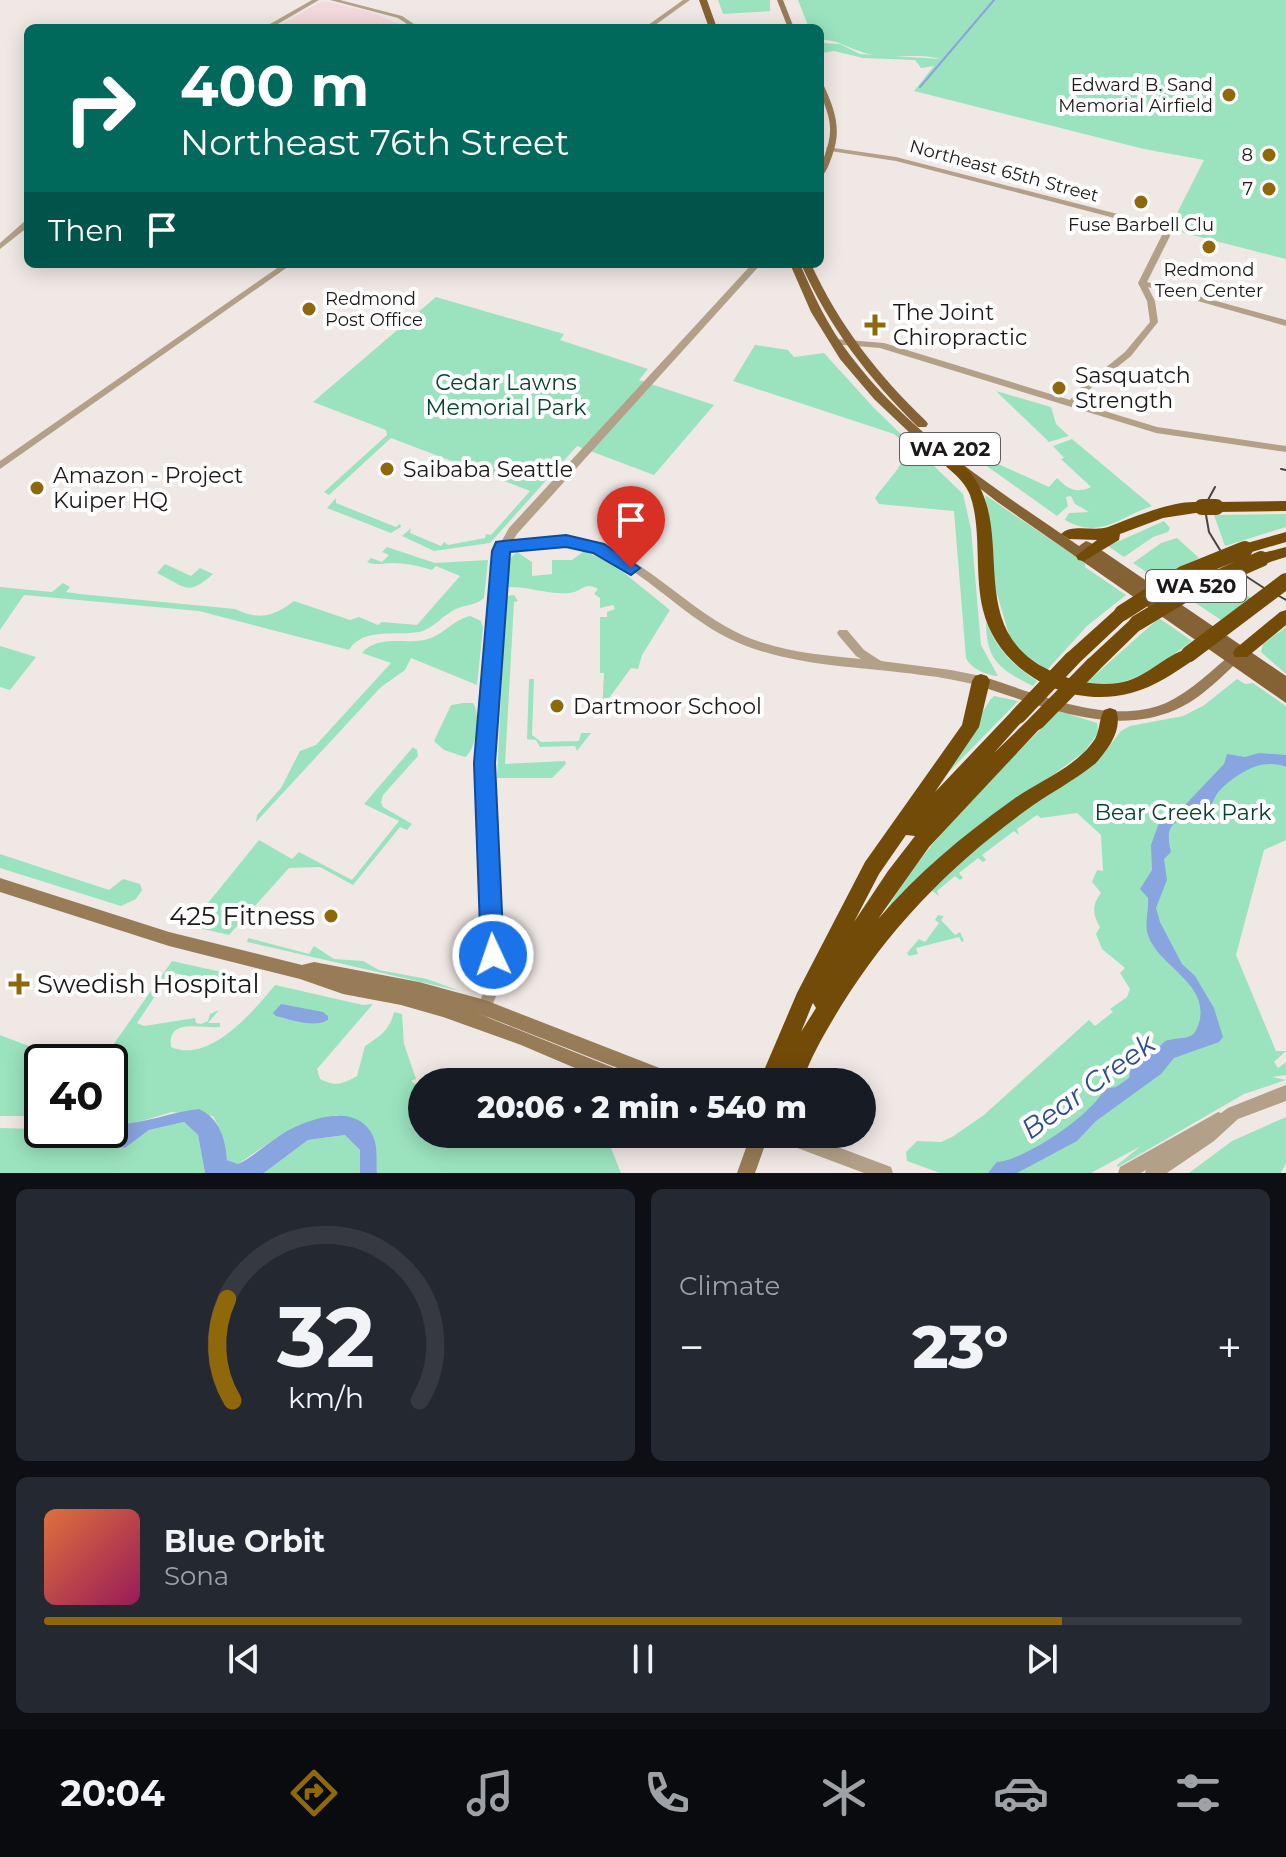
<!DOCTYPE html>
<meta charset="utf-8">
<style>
body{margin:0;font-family:Montserrat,sans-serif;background:#242831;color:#f1f3f6;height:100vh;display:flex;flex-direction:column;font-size:30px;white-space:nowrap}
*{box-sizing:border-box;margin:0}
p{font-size:26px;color:#9ea1a6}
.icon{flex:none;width:44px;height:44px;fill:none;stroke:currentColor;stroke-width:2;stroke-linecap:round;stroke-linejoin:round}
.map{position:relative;height:1173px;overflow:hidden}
.panel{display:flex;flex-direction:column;gap:16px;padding:16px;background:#0d0f14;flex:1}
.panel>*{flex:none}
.top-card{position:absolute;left:24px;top:24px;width:800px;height:244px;border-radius:12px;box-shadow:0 4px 20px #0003;background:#00695c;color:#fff;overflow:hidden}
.speed{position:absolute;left:24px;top:1044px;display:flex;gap:16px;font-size:40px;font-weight:700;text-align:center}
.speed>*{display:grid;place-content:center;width:104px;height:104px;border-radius:50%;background:#171b24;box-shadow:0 4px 20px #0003;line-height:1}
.speed .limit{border:4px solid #111;border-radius:12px;background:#fff;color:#111}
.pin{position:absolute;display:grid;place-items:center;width:68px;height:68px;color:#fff;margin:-82px -34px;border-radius:50% 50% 50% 0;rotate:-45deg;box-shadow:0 0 8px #0007}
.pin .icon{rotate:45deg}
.me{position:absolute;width:88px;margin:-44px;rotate:357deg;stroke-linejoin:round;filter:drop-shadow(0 0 6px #0008)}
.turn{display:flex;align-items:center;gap:28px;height:168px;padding:0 24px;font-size:36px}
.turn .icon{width:104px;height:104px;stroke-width:2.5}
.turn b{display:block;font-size:56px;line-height:68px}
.then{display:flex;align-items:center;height:76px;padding:0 24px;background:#0003;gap:16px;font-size:30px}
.big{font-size:60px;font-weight:800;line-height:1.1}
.panel .widget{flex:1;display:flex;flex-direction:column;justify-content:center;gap:12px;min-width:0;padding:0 28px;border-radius:12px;background:#242831}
.panel .dial{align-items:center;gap:0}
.dial svg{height:208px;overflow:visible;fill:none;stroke:#363941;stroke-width:7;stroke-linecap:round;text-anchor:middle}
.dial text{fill:#f1f3f6;stroke:none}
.song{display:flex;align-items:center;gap:24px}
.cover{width:96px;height:96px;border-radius:12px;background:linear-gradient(135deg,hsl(20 70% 55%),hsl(330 70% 35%))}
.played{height:8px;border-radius:4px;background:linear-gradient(90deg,#8e680b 85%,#363941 85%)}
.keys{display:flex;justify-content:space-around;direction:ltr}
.heat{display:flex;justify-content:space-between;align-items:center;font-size:44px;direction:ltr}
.panel .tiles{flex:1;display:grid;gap:16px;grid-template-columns:1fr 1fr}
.widget:last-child{grid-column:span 2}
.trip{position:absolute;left:408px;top:1068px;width:468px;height:80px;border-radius:40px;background:#171b24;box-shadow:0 4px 20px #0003;font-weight:800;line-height:80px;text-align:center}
.tab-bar{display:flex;height:128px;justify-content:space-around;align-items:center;background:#090b0e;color:#9ea1a6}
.tab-bar .icon{width:56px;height:56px}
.tab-bar .current{color:#8e680b}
.tab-bar b{font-size:36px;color:#f1f3f6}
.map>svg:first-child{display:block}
.industrial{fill:#f3d8dc}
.green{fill:#9be3be}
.water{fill:#89a5df}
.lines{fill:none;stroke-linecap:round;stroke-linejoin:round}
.stream{stroke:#89a5df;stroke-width:2}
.tertiary{fill:#b3a088;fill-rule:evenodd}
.secondary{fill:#987c57;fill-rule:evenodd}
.primary{fill:#846233;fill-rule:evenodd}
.motorway{fill:#724b08;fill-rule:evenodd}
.tram{stroke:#484442;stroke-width:2}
.motorway-bridge{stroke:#724b08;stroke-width:16}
.route{fill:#1a73e8;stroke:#114b97;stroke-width:2}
.poi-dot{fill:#8e680b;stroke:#fff;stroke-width:3}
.labels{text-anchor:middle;stroke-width:8;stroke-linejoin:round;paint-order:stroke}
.far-poi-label{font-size:18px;fill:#1c1918;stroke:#fff;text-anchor:end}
.far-street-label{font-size:18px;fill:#1c1918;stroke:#fff}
.shield{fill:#fff;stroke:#605e5d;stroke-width:2}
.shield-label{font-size:20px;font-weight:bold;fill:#1c1918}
.poi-label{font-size:22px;fill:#1c1918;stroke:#fff;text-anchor:start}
.park-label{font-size:22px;fill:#05442c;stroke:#fff}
.near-poi-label{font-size:26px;fill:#1c1918;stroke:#fff;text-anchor:end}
.near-water-label{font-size:28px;font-style:italic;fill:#2d4c92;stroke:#fff}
</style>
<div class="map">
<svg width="1286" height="1173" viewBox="0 0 1286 1173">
<rect width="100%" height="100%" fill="#f0e8e5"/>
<!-- industrial -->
<path class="industrial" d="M328 2 371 12 408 28H275L319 3Z"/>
<!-- green -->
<path class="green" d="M718 0H770V11L723 14Z
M798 0H1286V259L1169 229 1204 160 1144 149 914 91 934 66 921 68 915 60 863 58 834 51 821 53 820 43 840 44 860 54 941 59C915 52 884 61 859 51 842 45 836 39 820 40V28H809Z
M436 297 564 334 560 340 648 369 639 380 714 405 654 475 577 446 490 543 434 551 402 536 411 528 410 533 441 546 444 542 448 545 485 538 486 534 491 535 530 491 391 438 329 495 324 492 387 435 386 430 313 402Z
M755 345 788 350 794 357 824 353 874 408 963 494 971 529 981 645 998 676C986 675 971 669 966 658L954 511 879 504 875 498C885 483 907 464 906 445L894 434 733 381Z
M996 391 1051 407 1056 424 1069 436 1049 442Z
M1072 439 1152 506C1119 517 1100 540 1065 520L1069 513 1089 512 1075 504 1071 496 1066 497 1068 506 1057 516 967 452 973 449 976 454 1049 487 1057 478C1068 489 1076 494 1091 487L1061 459 1064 458 1053 446Z
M985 495 1085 563V567L1126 595 1087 626 1047 670 1012 645 995 587Z
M336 498V503L396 527 400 524 401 527 391 533 327 508Z
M1286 514V527L1225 546 1214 515Z
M1164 521 1170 528 1168 532 1153 537 1124 557 1108 546Z
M1177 538 1199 558 1157 579 1133 563 1161 543Z
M387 547 435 563 488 560 484 598C475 606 466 604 456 609 443 615 433 629 419 632 395 636 363 627 349 650L199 611 24 595 0 630V587L52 592 63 583 70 587 66 592 80 594 235 609C260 621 274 616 294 601L350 620 359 617 378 625 382 622 417 625 460 576 436 566 432 570C419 566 406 563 392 563 383 563 377 566 367 562L371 558 382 562 389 555 382 552Z
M584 551 613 564 670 610 642 655 638 669 631 668 604 705 609 708 602 715 604 673H600V617H607V612L615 609 613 605 600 608V598L594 594 598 589C584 581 582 592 570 593 546 595 531 586 506 587L510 558 517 552 532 562V576L552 574V560H572Z
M165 564 191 576 200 568 213 574C187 597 186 587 157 573Z
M1224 580 1251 598 1221 620 1188 598Z
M514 595 518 601 514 602 505 764 565 761 566 764 552 778H497L506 596Z
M470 616 481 621 483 628 477 685 411 658 405 670 381 687 256 822 257 815 281 788 300 751 316 745 391 663 362 653C377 635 403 644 424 640 442 637 452 620 470 616Z
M1159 618 1192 641C1158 666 1131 690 1086 683Z
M986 621C996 649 1013 665 1037 681L1033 686C999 669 986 660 986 621Z
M1286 627V674L1261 652 1263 644Z
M0 646 36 657 10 690 0 687Z
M529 679H534L532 735 541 742 579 741 581 733H591L577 751 575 746 540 747 536 740 527 739Z
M1237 679 1245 684 1253 683 1286 706V840L1264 850 1236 955 1276 1051H1286L1274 1062 1278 1068 1286 1062V1075L1272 1077 1286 1080 1244 1094 1118 1167 1117 1165 1141 1146 1091 1173H940L907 1161 906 1152 917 1141 941 1142 952 1137 984 1115 1089 1020 1095 1026 1113 1012 1110 1009 1127 997 1130 989 1120 973 1125 968 1102 949 1096 934 1100 927C1092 915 1092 904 1101 893L1092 882 1097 870 1103 871 1101 835 1077 813 1041 818 1037 815 1017 829 1019 835 1014 831 982 855 986 860 983 862 978 858 959 873 963 878 960 880 955 876 937 891 939 896 930 889 965 854 1104 753 1121 731 1130 726 1183 716 1203 706Z
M994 696 1018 701 941 780 990 700Z
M463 703H473C481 713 477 749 465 757L444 750 434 741 451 705Z
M1059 711 1097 723 1098 733 1084 752 1034 789 884 914C929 836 995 775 1059 711Z
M413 747 417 750 418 756 383 795 381 802 383 807 412 824 407 830 400 827 353 885 320 867 289 868 229 935 199 928 195 924V919L259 840 292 859 299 852 352 880 399 821 364 804Z
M0 854 109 890 123 879 140 884 142 890 136 899 121 906 0 868Z
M938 915 944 916 941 920 955 935 960 932 964 941 962 942 959 937 916 948 918 954 909 956 907 953 919 939 925 942 939 923 935 920Z
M248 938 309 954 314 946 334 959 363 961 379 970 427 979 460 991 247 942Z
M172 961 244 977 236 984C214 977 193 979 171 972L137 1023 144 1026 195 1018 196 1023 201 1024 208 1021 210 1014 219 1010 208 1023H220V1027C201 1029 167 1017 171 1047 209 1064 253 1012 275 985L363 1005 373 1004 317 1069 320 1079C335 1087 343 1084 357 1076L365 1046C380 1036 390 1030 394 1012L402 1014 404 1044 416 1079 411 1081 422 1088V1134H615L617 1139 609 1143 621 1173H377L374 1138 337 1115 319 1119 282 1134 238 1164 227 1160 221 1132 213 1116 172 1112 128 1125 110 1124V1062H97L101 1051 113 1045Z
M0 1035 60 1058 74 1060 42 1062V1116H0Z
M1286 1117V1163L1281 1173H1189L1232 1141Z
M184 1122 198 1135 205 1173H0V1128L83 1130 99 1142 125 1148 149 1130Z
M346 1135 360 1150V1173H264L308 1140Z"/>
<!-- water -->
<path class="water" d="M1259 753 1286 755V767C1260 757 1236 775 1220 790 1214 796 1213 806 1205 811 1183 823 1162 815 1171 852L1164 859 1167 880 1156 908 1160 922 1182 964 1195 976 1214 1008 1223 1037 1219 1042 1174 1058 1161 1074 1096 1121 1077 1141 1017 1173H988L997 1162C1023 1161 1094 1114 1104 1089L1116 1087 1129 1078 1131 1067C1146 1063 1155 1051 1165 1041 1173 1038 1184 1039 1190 1036 1195 1034 1196 1030 1198 1026 1213 984 1158 967 1148 935 1144 924 1149 911 1148 898L1140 889 1152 870 1151 845 1159 823 1186 804 1224 764 1227 754 1245 757Z
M281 1004 323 1012 328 1016V1020C315 1028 291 1020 276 1016L273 1013Z
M199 1109C220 1119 225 1138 227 1160L238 1164C253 1157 265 1145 279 1136 304 1120 356 1100 373 1136 378 1147 376 1161 377 1173H360V1150L345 1135 308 1140 264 1173H205L198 1135 184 1122 149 1130 125 1148 99 1142 83 1130H110V1124C140 1126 169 1112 199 1109Z"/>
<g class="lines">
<!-- stream -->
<path class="stream" d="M920 87 994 0"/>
<!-- tertiary -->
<path class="tertiary" d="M312 0H319L271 28H263Z
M330 0H340L402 16 420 28H413L398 18Z
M683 0H690L651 28H644Z
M827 147 896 157 1172 228 1173 230 1147 282 1286 320V326L1148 287 1155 301 1158 322 1131 356 1085 393 1078 403 1157 427 1286 446V452L1156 433 880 348 832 344V340L835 339 884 343 1070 400 1079 389 1125 352 1150 322 1147 301 1138 283 1164 231 896 161 830 151 826 149Z
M25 221H28V227L0 249V243Z
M283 264H292L0 469V461Z
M752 264H761L517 534 512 542C532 538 552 535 573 538 636 547 681 605 736 632 774 651 819 655 861 659L856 656 839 636 837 633 839 630H847L864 650 881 661 951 670 981 676 985 678 987 681 985 684 981 686C961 681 941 677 921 675 857 666 789 667 730 639 678 614 636 560 580 546 556 541 530 545 507 550L491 763 500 973 499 989 484 1025 479 1027 474 1025 472 1020 485 989 486 973 479 763 496 551 509 528Z
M1286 1085V1101L1238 1119 1214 1141 1167 1173H1145L1146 1170 1141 1173H1118L1120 1167 1213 1115 1218 1112 1221 1113 1228 1108Z
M774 1134H803L891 1167 893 1173H864L776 1140Z"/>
<!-- secondary -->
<path class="secondary" d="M777 0H783L794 28H788Z
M820 84 824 86C835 110 842 130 832 156 829 165 826 173 820 178 820 161 831 146 830 128 830 112 820 99 820 84Z
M1239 649 1243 651 1245 654 1243 657C1222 676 1201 699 1175 710 1110 738 1038 704 976 685L975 681 976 677 981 676C1036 693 1110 727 1166 703 1192 691 1213 669 1235 651Z
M0 878 169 932 302 965 314 962 419 982 485 1000 680 1076 682 1082H653L485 1016 474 1012 634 1076 636 1082H608L521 1045 443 1017 401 1005 343 994 300 979 169 946 0 892Z
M751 1134H769L755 1173H737Z"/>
<!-- primary -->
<path class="primary" d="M699 0H707L717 28H709Z
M790 264H800C814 296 828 327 850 355 910 435 998 490 1079 546L1086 541 1091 543 1286 676V703L996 501 912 435 874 399 840 359 811 312Z
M801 264H811C839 325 878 375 926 421L928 424 926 427H918C869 379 829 327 801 264Z"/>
<!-- motorway -->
<path class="motorway" d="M941 449C949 452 955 458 961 463 1027 521 952 632 1058 674 1077 682 1097 686 1118 683 1146 679 1163 656 1189 648L1195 649 1197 654 1195 659C1175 672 1155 687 1131 693 1069 710 998 672 983 610 974 573 982 529 970 495 963 477 945 468 934 454Z
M1286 501V511L1216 512 1209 508 1202 512 1163 518 1120 534 1119 540 1084 561 1078 560 1076 556 1097 540 1069 539 1061 534C1072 523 1094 532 1108 527 1129 519 1191 492 1209 506L1216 502Z
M1286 532V542L1245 554 1237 549 1240 545Z
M1286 547V557L1261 565 1253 559 1255 555Z
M1122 607 1128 609 1130 613 1128 617 1078 664H1066L1064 659 1066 654 1116 609Z
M1286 610V625L1247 657H1235L1233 653 1235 649 1280 612Z
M1137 617 1143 619 1145 623 1143 627 1099 670H1087L1085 665 1087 660 1131 619Z
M981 674 987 676 990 681 979 727 935 792 1012 711 1018 709 1024 711 1027 716 994 753 1031 717 1037 715 1043 717 1046 722 929 847 878 919C917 874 962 836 1011 801 1038 781 1076 768 1095 739 1100 730 1099 719 1104 710L1110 708 1116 710C1123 729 1109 748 1096 763 1074 781 1048 794 1025 811 951 865 890 927 841 1006 826 1031 812 1054 802 1082H759L797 993 865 862 962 725 972 681 975 676ZM906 835 915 836 888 871 854 922 879 874ZM813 1003 816 1008 801 1032 812 1005Z"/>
<!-- tram -->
<path class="tram" d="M1281 469 1286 470
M1208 500 1215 487
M1206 515 1209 532 1220 550
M1241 573 1264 588
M1279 596 1286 600"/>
<!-- motorway-bridge -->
<path class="motorway-bridge" d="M1202 507H1216
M1122 613 1183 574 1245 549
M1137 623 1197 587 1261 559
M1189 654 1286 581
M1018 716 1072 659
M1037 722 1093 665"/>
</g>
<!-- route -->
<path class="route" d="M566 535 604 544 640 568 631 575 593 553 566 547 510 552 495 763 504 955 501 963 493 966 484 963 481 955 474 763 492 551 496 542 503 541Z"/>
<!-- markers -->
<g class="poi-dot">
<circle cx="1229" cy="95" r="8"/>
<circle cx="1269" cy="155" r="8"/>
<circle cx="1269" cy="189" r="8"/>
<circle cx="1141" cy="202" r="8"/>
<circle cx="1209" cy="247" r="8"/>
<circle cx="309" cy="309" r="8"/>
<path d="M871 313h8v8h8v8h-8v8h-8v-8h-8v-8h8z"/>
<circle cx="1059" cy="388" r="8"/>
<circle cx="387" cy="469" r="8"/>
<circle cx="37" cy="488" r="8"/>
<circle cx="557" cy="706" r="8"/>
<circle cx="331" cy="916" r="8"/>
<path d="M15 972h8v8h8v8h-8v8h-8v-8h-8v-8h8z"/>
</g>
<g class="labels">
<!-- far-poi labels -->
<g class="far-poi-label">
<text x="1213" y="91">Edward B. Sand<tspan x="1213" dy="21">Memorial Airfield</tspan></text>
<text x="1253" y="161">8</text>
<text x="1253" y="195">7</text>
<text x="1141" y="231" text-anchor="middle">Fuse Barbell Clu</text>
<text x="1209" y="276" text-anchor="middle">Redmond<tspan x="1209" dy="21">Teen Center</tspan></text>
<text x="325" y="305" text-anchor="start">Redmond<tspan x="325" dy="21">Post Office</tspan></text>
</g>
<!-- far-street labels -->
<g class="far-street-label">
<text transform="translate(1004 171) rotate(15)" y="6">Northeast 65th Street</text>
</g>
<!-- shield labels -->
<g class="shield">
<rect x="900" y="433" width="100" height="32" rx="6"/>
<rect x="1146" y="570" width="100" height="32" rx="6"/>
</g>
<g class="shield-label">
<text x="950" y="456">WA 202</text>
<text x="1196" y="593">WA 520</text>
</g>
<!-- poi labels -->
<g class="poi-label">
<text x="893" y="320">The Joint<tspan x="893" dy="25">Chiropractic</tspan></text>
<text x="1075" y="383">Sasquatch<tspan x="1075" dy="25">Strength</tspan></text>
<text x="403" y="477">Saibaba Seattle</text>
<text x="53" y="483">Amazon - Project<tspan x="53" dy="25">Kuiper HQ</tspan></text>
<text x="573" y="714">Dartmoor School</text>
</g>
<!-- park labels -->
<g class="park-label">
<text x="506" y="390">Cedar Lawns<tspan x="506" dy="25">Memorial Park</tspan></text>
<text x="1183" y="820">Bear Creek Park</text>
</g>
<!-- near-poi labels -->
<g class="near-poi-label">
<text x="315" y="925">425 Fitness</text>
<text x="37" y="993" text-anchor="start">Swedish Hospital</text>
</g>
<!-- near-water labels -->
<g class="near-water-label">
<text transform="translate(1088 1086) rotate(-36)" y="10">Bear Creek</text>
</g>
</g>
</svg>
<div class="speed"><div class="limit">40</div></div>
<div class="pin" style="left:631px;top:568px;background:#d93025"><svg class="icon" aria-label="arrive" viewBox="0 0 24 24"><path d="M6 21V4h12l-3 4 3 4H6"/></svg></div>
<svg class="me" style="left:493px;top:955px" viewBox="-20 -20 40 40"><circle r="17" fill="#1a73e8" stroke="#fff" stroke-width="3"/><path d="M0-11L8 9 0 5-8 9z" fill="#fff"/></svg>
<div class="trip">20:06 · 2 min · 540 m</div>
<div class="top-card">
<div class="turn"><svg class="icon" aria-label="right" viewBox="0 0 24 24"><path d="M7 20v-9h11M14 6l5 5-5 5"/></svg><div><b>400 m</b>Northeast 76th Street</div></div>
<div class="then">Then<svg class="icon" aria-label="arrive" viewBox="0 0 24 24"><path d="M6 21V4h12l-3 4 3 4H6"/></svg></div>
</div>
</div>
<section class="panel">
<div class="tiles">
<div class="widget dial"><svg viewBox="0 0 100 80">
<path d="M14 69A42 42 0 1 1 86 69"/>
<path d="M14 69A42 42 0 0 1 12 30" stroke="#8e680b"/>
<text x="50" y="56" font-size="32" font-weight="700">32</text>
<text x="50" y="72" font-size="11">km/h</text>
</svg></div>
<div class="widget"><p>Climate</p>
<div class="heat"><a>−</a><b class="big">23°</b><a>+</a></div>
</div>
<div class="widget">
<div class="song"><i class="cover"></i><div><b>Blue Orbit</b><p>Sona</p></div></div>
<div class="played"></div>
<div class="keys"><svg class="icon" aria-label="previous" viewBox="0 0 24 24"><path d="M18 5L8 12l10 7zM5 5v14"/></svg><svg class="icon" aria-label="pause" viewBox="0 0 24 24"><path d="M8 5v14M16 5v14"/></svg><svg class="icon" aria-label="next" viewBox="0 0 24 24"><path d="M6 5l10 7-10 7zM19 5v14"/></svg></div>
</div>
</div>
</section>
<nav class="tab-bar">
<b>20:04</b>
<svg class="icon current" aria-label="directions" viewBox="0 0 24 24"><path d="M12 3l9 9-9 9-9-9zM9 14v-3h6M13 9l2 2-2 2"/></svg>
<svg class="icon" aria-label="music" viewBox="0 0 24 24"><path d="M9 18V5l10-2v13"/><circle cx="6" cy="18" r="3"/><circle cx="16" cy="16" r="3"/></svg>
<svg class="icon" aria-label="phone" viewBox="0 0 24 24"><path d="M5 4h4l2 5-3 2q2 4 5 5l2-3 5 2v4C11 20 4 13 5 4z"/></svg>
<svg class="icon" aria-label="climate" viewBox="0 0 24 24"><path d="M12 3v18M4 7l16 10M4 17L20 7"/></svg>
<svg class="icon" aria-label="car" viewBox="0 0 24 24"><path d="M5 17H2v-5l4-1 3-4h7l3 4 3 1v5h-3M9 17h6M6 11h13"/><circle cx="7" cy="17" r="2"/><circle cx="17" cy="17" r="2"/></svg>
<svg class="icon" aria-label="filters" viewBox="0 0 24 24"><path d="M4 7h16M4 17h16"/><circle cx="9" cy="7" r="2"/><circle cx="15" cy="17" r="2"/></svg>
</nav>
